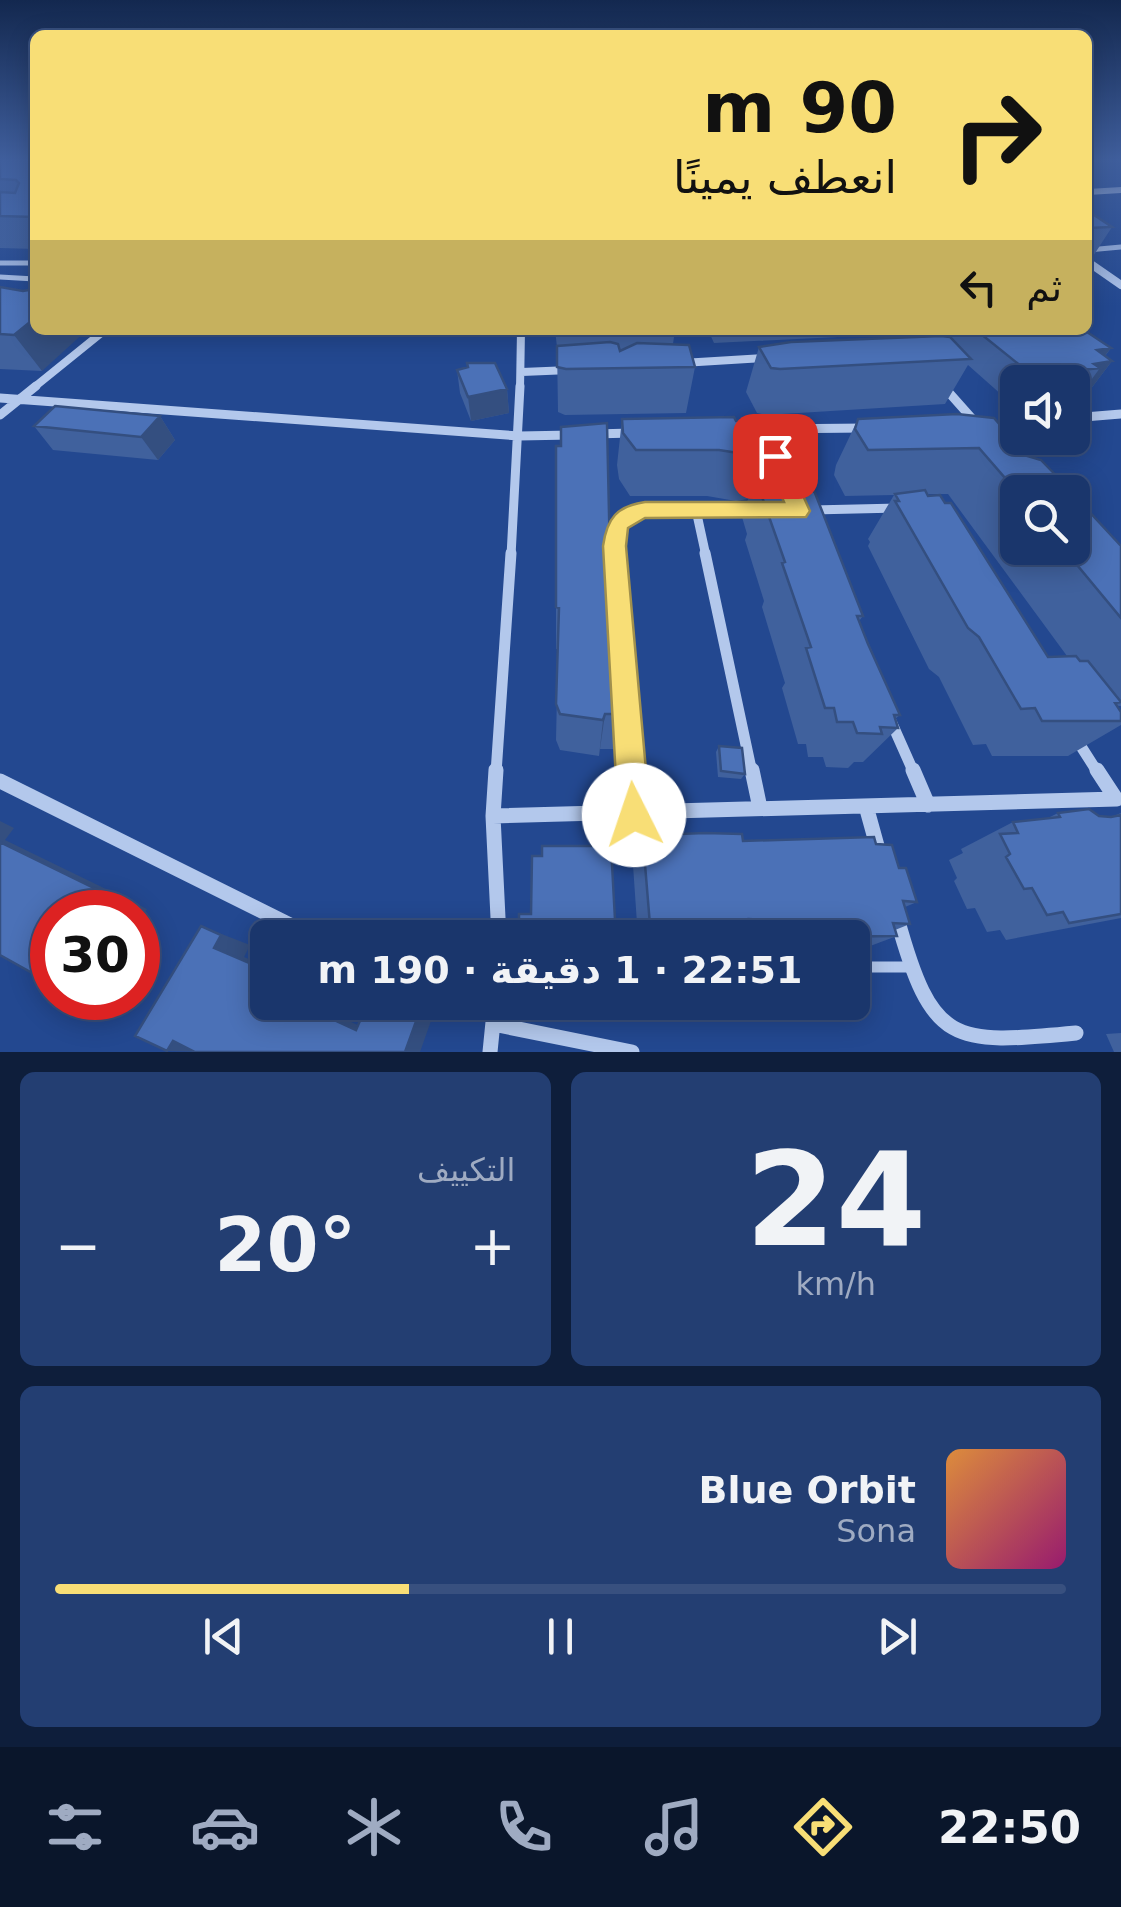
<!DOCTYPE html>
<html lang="ar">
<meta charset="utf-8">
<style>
body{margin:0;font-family:"DejaVu Sans",Vazirmatn,sans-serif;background:#233e72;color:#f1f3f6;direction:rtl;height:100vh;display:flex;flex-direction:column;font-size:38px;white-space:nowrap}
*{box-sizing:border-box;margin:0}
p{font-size:32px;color:#9fabc2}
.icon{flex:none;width:55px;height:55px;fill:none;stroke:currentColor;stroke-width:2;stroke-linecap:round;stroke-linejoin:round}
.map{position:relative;height:1052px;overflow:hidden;direction:ltr}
.drawer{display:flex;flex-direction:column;gap:20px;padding:20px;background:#0e1e3b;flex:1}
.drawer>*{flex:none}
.hud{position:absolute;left:30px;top:30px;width:1062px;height:305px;border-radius:15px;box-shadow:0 5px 25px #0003,0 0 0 2px #38507f;direction:rtl;background:#f8de76;color:#111;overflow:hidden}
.buttons{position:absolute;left:1000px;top:365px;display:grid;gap:20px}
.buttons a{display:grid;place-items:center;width:90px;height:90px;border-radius:15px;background:#1a366c;box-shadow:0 5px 25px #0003,0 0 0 2px #38507f;font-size:50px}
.speed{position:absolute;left:30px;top:890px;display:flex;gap:20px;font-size:50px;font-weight:700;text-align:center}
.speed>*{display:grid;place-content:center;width:130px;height:130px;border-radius:50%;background:#1a366c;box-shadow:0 5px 25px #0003,0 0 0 2px #38507f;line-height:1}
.speed .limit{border:15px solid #d22;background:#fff;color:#111}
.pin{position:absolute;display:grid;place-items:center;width:85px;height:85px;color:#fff;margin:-42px;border-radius:20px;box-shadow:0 5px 15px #0006}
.me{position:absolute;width:110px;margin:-55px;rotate:356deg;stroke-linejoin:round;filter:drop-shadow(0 0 8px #0008)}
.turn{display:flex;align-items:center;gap:35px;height:210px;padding:0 30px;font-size:45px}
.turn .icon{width:130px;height:130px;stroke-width:2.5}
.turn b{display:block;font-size:70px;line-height:85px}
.then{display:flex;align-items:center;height:95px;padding:0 30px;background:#0003;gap:20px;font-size:38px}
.big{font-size:75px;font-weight:700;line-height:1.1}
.drawer .tile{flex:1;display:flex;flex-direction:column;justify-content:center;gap:15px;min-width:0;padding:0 35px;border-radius:15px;background:#233e72}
.drawer .dial{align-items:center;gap:0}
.dial b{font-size:130px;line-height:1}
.song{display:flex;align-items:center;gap:30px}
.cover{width:120px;height:120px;border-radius:15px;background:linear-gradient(135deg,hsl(30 70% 55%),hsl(320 70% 35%))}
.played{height:10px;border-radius:5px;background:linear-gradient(90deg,#f8de76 35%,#38507f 35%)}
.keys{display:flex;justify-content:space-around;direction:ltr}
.heat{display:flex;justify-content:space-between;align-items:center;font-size:55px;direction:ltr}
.drawer .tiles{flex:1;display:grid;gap:20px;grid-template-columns:1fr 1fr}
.tile:last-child{grid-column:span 2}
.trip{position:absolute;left:250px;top:920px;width:620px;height:100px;border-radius:15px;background:#1a366c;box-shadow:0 5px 25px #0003,0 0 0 2px #38507f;font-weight:700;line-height:100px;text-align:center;direction:rtl}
.tabs{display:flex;height:160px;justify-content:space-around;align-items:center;background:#0a162b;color:#9fabc2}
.tabs .icon{width:70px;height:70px}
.tabs .on{color:#f8de76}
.tabs b{font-size:45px;color:#f1f3f6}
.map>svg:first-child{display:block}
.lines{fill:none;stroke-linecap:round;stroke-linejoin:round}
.lane-far1{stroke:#b3c8ec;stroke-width:5}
.lane{stroke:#b3c8ec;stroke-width:11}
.street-far4{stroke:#b3c8ec;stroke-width:5}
.street-far3{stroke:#b3c8ec;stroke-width:8}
.street-far2{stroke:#b3c8ec;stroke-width:9}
.street-far1{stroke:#b3c8ec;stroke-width:11}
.street{stroke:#b3c8ec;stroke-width:15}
.secondary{fill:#dfe8f9;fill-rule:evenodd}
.wall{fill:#40619d;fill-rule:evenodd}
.shaded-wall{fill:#344f80}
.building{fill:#4b71b7;stroke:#344f80;stroke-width:2.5}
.route{fill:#f8de76;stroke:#a1904d;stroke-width:2.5}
</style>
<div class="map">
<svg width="1121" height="1052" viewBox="0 0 1121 1052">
<rect width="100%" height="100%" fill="#234890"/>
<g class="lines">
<!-- lane-far1 -->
<path class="lane-far1" d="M0 263H35
M0 277 35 279"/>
<!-- lane -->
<path class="lane" d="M852 967H910"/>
<!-- street-far4 -->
<path class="street-far4" d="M1088 250 1121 247"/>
<!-- street-far3 -->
<path class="street-far3" d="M1088 262 1121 285
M682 363 765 358
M522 372 570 370
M32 389 105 330
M520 389 521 330"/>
<!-- street-far2 -->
<path class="street-far2" d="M944 387 976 423
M0 398 519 436 572 435
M0 415 36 386
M1072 418 1121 414
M989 427 1018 424
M759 429 867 428
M594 434 632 433
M771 449 791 493
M696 510 706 556
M812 510 899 508
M511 556 520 386
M615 556 619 526 631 514 645 510H755"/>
<!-- street-far1 -->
<path class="street-far1" d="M615 553 631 773
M705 553 752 773
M890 719 914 773
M1075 737 1098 773
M496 773 511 553"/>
<!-- street -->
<path class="street" d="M496 770 493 816 499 938
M631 770 634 815
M752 770 760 808
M913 770 928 805
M1097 770 1116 799
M0 781 316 938
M866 806 879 853
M493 816 1117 799
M897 918C932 1045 952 1045 1076 1033
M493 1024 632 1052
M490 1052 495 1002"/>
<!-- secondary -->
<path class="secondary" d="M1121 187V193L1088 195V189Z"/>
</g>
<!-- wall -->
<path class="wall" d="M0 159H35V249L0 248Z
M1088 211 1112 227 1088 264Z
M0 287 23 291 42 371 0 369Z
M555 330H675L673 344 695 367 686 413 565 415 558 412 557 347Z
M708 330H879L877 333 838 337 714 343Z
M937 330H1084L1111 348 1105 356 1112 361 1090 390 1083 391 1078 397H1072V382H1018V403L1012 404 968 365 945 404 766 415 757 413 746 392 759 347 944 336Z
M467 363 507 389 509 413 471 421 460 393 457 370 467 368Z
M957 414 1018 492V548L1121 546V706H1117L1121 712V725L1068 756H992L986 744 973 745 939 677 929 669 868 546 870 542 868 539 894 495 845 496 834 475 836 465 858 419ZM927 494H948L1067 656 1048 657 945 503Z
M160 416 175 440 158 460 53 450 34 426Z
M622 419 736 421 780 452 773 471 784 483 863 616 859 621 900 715 895 719 898 728 863 762H854L848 768 826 767 823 757H808L806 744H798L782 688 785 683 762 607 764 601 745 540 747 534 742 517 748 499 736 501 707 496H630L619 479 617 465Z
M610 558 623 714 617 749H600L599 756 560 750 556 740 558 649H556V607Z
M719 746 745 774 741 779 718 777 716 752Z
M1058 813 1111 817 1121 813V918L1006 940 1000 930 987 932 975 908 967 909 954 881 957 878 949 860 963 853 961 849 1013 822 1048 818Z
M643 840 876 844 899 868 917 902 905 907 910 924 895 930 897 936 854 952H852V938H638L633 865Z
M545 1002 590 1003 586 1010H547Z
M1121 1033V1052H1114L1106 1034Z"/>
<!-- shaded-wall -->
<path class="shaded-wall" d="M35 318V330H87L42 371 14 335Z
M1111 348 1099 363 1112 361 1090 390 1083 391 1100 368 1082 370 1097 350Z
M507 389 509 413 471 421 468 397Z
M160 416 175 440 158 460 141 437Z
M605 714 599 756 603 720Z
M0 821 14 828 5 840 147 909 138 922V912H95L0 842Z
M201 926 250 945 244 957 268 967V971L214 948Z
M138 932 144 935 138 944Z
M295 1002H313L312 1004 375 1033 356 1030Z
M423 1002 437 1004 420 1052H405Z
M173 1041 204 1052 167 1051Z"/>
<!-- building -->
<path class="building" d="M0 159H35V217L0 216V192L15 193 19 183 16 180 0 179Z
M1088 211 1112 227 1088 228Z
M0 287 23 291 35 289V318L14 335 0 334Z
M976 330H1084L1111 348 1097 350 1112 361 1094 364 1100 368 1032 375Z
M941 336 950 337 971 359 780 369 771 368 759 347 791 342Z
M610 342 618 344 620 351 637 343 689 345 695 367 566 369 557 367V346Z
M467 363H495L507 389 468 397 457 370 468 367Z
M55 406 160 416 141 437 34 426Z
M957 414 994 418 1027 456 1041 460 1072 492 1018 493 979 448 868 450 855 429 858 419Z
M734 417 736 421H764L771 425 780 452 751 455 719 450H636L623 433 622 419Z
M607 423 610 558H614L623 714H605L603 720 560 714 556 704 559 608 556 607V446H561V427Z
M757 471H780L784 483 809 486 815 493 863 616H857L868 644 900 715H894L898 728 880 727 882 734 857 733 853 722H837L834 708H825L806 648 811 647 782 563 785 562 761 494 765 493Z
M925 490 928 496 940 495 945 503H951L1048 657 1076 656 1080 661H1088L1121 702 1115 703 1121 712V721H1042L1035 708 1021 709 979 637 968 628 895 501H899L895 494Z
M1072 493 1121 546V618L1063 548H1072Z
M719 746 742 748 745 774 721 771Z
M1089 809 1099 816 1111 817 1121 815V914L1069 923 1063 912 1047 915 1032 888 1024 889 1006 857 1010 854 1000 834 1018 833 1013 822 1060 817 1058 813Z
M705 833 742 834 743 841 874 837 876 844 892 845 899 868H906L917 902 903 901 910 924 893 923 897 936 812 937 808 930 794 929 792 921 749 919 752 933H667L664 925H650L643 840H652L654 835Z
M0 842 108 895 95 912H52V984L0 955Z
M542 846H611L616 938H519V914H531L532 856H542Z
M201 926 221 935 214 948 268 971V1002H295L356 1030 368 1002H423L405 1052H195L173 1041 167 1051 135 1036Z
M545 1002H590V1003H545Z"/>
<!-- sky -->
<linearGradient id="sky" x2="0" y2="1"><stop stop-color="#13284f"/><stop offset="0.52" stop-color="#3f5e9c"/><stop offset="1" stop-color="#3f5e9c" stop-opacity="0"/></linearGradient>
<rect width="1121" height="306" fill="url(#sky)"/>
<!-- route -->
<path class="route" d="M775 450 785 456 810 511 806 517 645 518 628 528 626 546 650 815 645 826 634 831 623 826 618 815 603 546C607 518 617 506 645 502H784L764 456Z"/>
</svg>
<div class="buttons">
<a><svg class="icon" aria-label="sound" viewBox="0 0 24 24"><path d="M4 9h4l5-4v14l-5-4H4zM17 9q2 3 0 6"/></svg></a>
<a><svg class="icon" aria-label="search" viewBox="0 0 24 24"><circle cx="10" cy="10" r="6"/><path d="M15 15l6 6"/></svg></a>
</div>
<div class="speed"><div class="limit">30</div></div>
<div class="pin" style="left:775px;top:456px;background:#d93025"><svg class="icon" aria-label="arrive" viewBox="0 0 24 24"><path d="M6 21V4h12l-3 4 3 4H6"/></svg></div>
<svg class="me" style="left:634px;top:815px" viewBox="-20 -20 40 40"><circle r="19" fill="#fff"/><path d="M0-13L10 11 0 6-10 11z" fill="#f8de76"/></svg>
<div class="trip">22:51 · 1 دقيقة · 190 m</div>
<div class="hud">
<div class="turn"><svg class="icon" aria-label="right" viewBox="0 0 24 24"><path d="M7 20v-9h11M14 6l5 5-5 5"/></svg><div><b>90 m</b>انعطف يمينًا</div></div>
<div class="then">ثم<svg class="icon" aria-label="left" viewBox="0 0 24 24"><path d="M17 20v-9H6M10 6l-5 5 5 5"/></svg></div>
</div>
</div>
<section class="drawer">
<div class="tiles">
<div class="tile dial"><b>24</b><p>km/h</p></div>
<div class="tile"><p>التكييف</p>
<div class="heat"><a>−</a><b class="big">20°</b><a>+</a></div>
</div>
<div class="tile">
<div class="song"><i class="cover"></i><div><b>Blue Orbit</b><p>Sona</p></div></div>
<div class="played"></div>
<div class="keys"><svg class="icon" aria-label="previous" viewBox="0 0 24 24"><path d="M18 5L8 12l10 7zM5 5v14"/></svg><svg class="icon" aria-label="pause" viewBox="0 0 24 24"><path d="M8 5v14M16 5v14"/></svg><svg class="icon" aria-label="next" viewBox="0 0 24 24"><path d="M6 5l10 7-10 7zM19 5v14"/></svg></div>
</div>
</div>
</section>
<nav class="tabs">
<b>22:50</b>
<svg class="icon on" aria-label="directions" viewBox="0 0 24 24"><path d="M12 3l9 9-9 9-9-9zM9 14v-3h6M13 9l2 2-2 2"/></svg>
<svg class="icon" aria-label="music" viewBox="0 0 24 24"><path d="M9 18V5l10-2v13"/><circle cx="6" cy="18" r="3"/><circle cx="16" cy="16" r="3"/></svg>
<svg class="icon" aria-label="phone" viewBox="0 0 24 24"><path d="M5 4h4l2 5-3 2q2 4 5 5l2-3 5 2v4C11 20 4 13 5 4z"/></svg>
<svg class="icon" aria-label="climate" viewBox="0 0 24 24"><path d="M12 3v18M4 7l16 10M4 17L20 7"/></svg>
<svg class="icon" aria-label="car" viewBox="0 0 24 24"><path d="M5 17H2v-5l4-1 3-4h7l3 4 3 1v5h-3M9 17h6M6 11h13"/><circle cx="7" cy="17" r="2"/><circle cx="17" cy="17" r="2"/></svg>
<svg class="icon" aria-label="filters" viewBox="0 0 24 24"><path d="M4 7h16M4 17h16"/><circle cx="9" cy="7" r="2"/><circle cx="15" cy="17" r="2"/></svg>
</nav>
